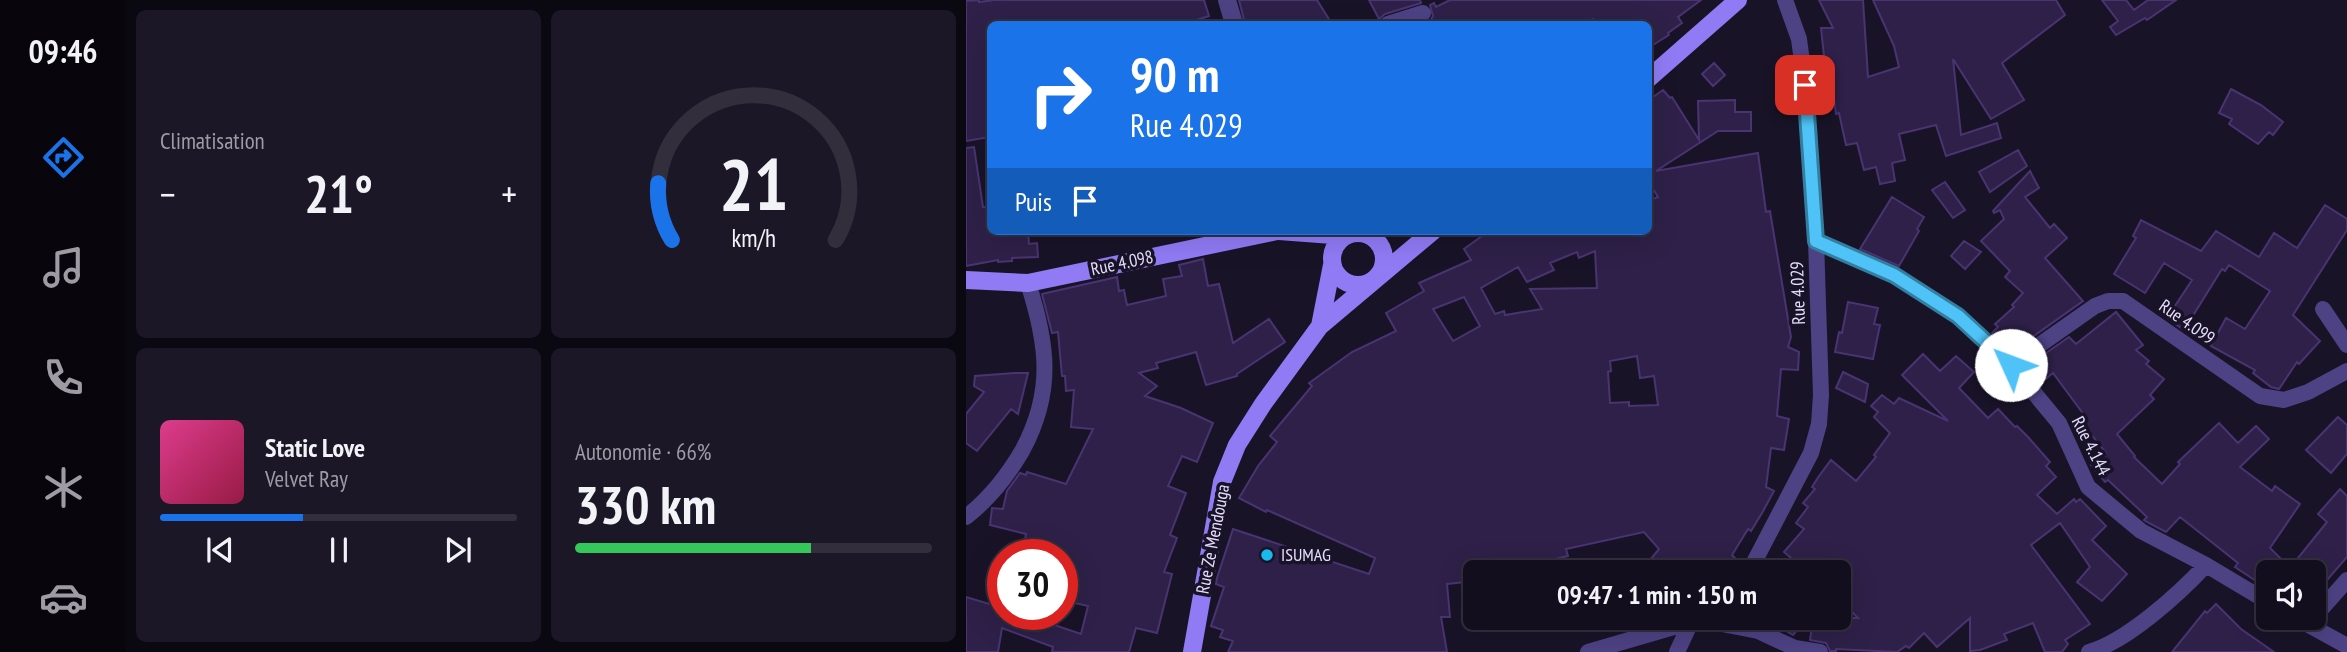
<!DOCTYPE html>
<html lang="fr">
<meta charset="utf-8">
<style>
body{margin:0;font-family:"PT Sans Narrow",sans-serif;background:#1c1727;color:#f1f3f6;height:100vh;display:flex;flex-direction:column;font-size:26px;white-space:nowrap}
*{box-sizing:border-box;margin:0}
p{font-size:23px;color:#9d9ca4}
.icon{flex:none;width:38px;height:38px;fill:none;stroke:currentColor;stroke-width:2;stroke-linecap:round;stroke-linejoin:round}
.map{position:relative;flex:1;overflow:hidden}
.side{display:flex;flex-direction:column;gap:10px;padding:10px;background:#0a0810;width:840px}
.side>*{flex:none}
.guide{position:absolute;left:21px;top:21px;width:665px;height:214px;border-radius:10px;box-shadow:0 7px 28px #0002,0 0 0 2px #322e3c;background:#1a73e8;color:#fff;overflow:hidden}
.buttons{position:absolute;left:1290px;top:560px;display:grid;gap:14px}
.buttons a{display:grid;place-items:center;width:70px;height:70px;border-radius:10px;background:#130e1e;box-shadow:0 7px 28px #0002,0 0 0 2px #322e3c;font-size:35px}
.speed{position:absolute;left:21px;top:539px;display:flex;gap:14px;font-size:35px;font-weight:700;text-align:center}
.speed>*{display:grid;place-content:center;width:91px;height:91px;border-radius:50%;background:#130e1e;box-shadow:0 7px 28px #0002,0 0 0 2px #322e3c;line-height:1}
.speed .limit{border:10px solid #d22;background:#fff;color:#111}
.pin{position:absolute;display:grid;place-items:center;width:60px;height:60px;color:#fff;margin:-30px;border-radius:14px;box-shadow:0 4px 10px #0006}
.me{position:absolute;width:77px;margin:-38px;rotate:313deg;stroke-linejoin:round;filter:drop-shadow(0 0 5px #0008)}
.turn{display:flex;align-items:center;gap:24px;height:147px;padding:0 28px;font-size:32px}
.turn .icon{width:91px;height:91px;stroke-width:2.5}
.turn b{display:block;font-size:49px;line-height:60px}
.then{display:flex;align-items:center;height:66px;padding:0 28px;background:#0003;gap:14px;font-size:26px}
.big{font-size:52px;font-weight:700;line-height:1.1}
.side .card{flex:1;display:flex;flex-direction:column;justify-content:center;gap:10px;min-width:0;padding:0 24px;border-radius:10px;background:#1c1727}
.side .dial{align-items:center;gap:0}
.dial svg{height:182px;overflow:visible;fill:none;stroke:#322e3c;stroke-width:7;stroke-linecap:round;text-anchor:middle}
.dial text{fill:#f1f3f6;stroke:none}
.song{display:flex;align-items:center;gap:21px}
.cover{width:84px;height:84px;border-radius:10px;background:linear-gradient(135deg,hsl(330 70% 55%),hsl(340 70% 35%))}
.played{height:7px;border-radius:4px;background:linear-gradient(90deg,#1a73e8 40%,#322e3c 40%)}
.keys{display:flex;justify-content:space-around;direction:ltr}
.heat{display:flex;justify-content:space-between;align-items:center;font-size:38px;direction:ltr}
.charge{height:10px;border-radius:5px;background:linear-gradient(90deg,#34c759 66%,#322e3c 0)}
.side .tiles{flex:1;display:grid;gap:10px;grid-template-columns:repeat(2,1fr)}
.trip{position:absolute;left:497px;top:560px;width:388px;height:70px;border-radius:10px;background:#130e1e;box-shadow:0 7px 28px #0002,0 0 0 2px #322e3c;font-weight:700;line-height:70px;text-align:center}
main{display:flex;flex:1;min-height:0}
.tab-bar{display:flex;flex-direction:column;width:126px;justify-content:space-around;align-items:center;background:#08060c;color:#9d9ca4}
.tab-bar .icon{width:49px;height:49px}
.tab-bar .active{color:#1a73e8}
.tab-bar b{font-size:32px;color:#f1f3f6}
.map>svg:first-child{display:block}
.building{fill:#2e2048;stroke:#493472;stroke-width:2;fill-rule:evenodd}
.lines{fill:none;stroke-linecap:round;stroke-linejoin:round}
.minor{stroke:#4d4284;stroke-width:16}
.tertiary{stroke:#4d4284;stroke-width:18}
.secondary{stroke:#907bf5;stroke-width:18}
.route-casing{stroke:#337fa1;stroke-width:18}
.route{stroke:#4fc3f7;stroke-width:12}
.poi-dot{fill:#18b9ed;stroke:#191328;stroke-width:2.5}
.labels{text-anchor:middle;stroke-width:7;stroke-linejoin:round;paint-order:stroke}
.street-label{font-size:18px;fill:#e5ddfc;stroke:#191328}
.poi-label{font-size:18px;fill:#e5ddfc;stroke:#191328;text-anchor:start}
</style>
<main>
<nav class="tab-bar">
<b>09:46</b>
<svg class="icon active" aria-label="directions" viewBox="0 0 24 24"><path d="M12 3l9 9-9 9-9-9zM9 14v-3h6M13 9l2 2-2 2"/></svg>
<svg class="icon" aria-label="music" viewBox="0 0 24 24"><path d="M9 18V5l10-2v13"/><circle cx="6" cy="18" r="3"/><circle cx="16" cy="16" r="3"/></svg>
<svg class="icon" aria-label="phone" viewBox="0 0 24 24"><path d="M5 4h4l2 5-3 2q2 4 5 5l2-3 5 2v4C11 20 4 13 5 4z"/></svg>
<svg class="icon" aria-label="climate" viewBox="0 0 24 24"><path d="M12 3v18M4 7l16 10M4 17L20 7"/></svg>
<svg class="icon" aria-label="car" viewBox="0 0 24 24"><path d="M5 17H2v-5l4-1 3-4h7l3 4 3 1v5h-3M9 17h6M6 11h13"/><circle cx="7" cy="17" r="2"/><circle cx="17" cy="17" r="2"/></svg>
</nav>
<section class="side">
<div class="tiles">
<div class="card"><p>Climatisation</p>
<div class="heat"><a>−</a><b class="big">21°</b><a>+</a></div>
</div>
<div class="card dial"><svg viewBox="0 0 100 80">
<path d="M14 69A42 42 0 1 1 86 69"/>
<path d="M14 69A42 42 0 0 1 8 44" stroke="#1a73e8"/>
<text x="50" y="56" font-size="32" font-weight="700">21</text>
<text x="50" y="72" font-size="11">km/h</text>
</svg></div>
<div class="card">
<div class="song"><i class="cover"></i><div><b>Static Love</b><p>Velvet Ray</p></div></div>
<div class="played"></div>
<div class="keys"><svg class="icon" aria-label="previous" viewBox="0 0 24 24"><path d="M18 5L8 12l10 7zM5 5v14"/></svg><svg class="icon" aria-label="pause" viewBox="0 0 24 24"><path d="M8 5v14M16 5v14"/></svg><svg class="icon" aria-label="next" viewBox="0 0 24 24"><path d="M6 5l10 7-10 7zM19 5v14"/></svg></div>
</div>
<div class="card"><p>Autonomie · 66%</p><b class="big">330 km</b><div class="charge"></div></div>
</div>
</section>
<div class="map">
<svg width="1381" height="652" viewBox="0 0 1381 652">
<rect width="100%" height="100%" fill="#191328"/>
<!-- building -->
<path class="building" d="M13 0V2L28 0H238L243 16 218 24H24V137L0 141V1Z
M273 0H351L366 24H279Z
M403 0H454L455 3 419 14 413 19Z
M484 0H735L712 17 716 23 702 33 703 35 682 48V24H631L627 19 618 24H455L464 21 467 16 464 5 468 3 470 7Z
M853 0H897L902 77 933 67 928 46 907 0H1090L1099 15 1036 63 1058 100 1025 119 987 59 995 135 1031 123 1035 138 980 156 970 125 933 134 939 160 926 163 929 181 914 184 910 167 898 170 891 143 880 145 873 113 870 114 867 92 862 93 855 28H867Z
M1136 0H1160L1168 10 1182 0H1210L1181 20 1179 18 1150 35 1144 27 1152 21Z
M748 63 759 75 747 86 736 74Z
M1265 89 1295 105 1317 122 1307 135 1303 132 1292 144 1263 124 1266 119 1253 113Z
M697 90 704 98 706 97 733 140 732 101 769 100V112H785V131H752L690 171 792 153 800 212 804 211 825 337 822 347 833 352 832 370 815 369 811 416 823 419 818 450 805 448 800 487 808 491 796 513 785 531 782 529 766 555 770 559 759 572H700L684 560 693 549 678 532 600 549 602 556 564 565V563H519V572H509V581L481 584 484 617H475L481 652H262L267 641 254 637 257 630 245 626 258 587 250 584 251 578 267 529 403 574 409 558 301 510 300 512 273 498 292 466 311 442 304 436 346 386 343 383 386 352 430 331 420 313 458 291 453 283 505 260 498 249 523 231H682V201L692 197 682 181V121L687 97ZM629 251 631 288 564 289 576 309 539 315 538 311 529 314 515 288 552 267 561 282 588 270 584 263 611 252 613 258ZM498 297 514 326 487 341 467 309ZM671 356 674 378 688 376 692 405 663 406V402L644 403 642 372 645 371 644 361Z
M8 147 17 207H24V231H62L63 244 71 243 72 257 46 258V261L32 262V260L0 266V148Z
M1052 150 1061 166 1024 192 1013 172Z
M1064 171 1073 188 1059 197 1084 228 1088 224 1101 238 1079 258 1117 301 1051 348 1046 340 1040 346 1026 333 1032 327 1029 324 1048 307 1046 305 1057 293 1039 277 1044 271 1015 241 1038 219 1034 210 1028 213 1027 211Z
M979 182 999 210 987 218 966 190Z
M926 197 958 217 951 229 953 231 933 266 894 249Z
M1359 205 1381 219V230L1327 315 1354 341 1333 364 1331 362 1313 389 1305 387 1287 373 1289 370 1245 346 1260 318 1279 329 1304 291 1263 265 1259 271 1256 269 1218 330 1201 318 1226 280 1198 263 1179 293 1148 274 1170 238 1167 236 1175 220 1235 251 1250 231 1293 257 1308 233 1331 248Z
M998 241 1015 252 999 269 985 256Z
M237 259 242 286 253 284 267 343 303 319 319 342 271 374V376L240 385 230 352 190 363 192 368 173 373 191 386 179 396 215 408 247 423 231 462 216 456 202 486 220 493 204 535 211 538 198 572 206 574 191 633 170 628 163 652H86L87 647 36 628 32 652H0V597L37 608V614H56L115 634 122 606 96 600V555H56L60 534 24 525 26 508 37 509 41 491 54 473 60 475 61 472 100 484 127 429 105 427 108 390 100 391 99 376H96L92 332 86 333 76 294 151 277 153 291 158 290 161 305 200 296 197 279 216 276 213 265Z
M882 302 912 308 908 324 914 325 907 359 869 352 873 332 876 333Z
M1150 312 1177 345 1170 350 1183 361 1180 364 1198 379 1184 395 1188 399 1151 434 1169 456 1168 457 1196 484 1214 464 1212 462 1253 423 1272 443 1290 426 1303 439 1274 467 1306 491 1309 486 1334 504 1304 548 1324 568 1361 522 1352 514 1374 489 1381 496V557L1348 595V571L1350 567 1343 572H1302V589L1269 567 1272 563 1214 517 1200 532 1181 522 1178 520 1181 517 1142 480 1139 482 1125 465 1140 453 1113 419 1118 415 1087 373 1076 382 1063 365 1103 337 1110 344Z
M957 354 974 371 990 356 1008 372 993 388 1022 418 1032 409 1049 427 1051 426 1062 437 1084 462 1080 466 1090 477 1071 495 1091 514 1108 499 1110 502 1114 499 1140 526 1126 540 1161 574 1136 601 1111 582 1124 567 1094 523 1065 545 1124 624 1099 640 1102 644 1096 652H1079L1067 623 1038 634 1041 640 1014 650 1004 651V618L971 647 958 633 943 648 940 646 931 652 870 649V651H864L860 643 844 640 847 618H892L873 599V572H813L825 558 818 552 838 529 830 523 842 507 837 503 849 489 846 487 853 476 865 460 890 481 910 457 908 455 924 433 908 417 912 412 905 406 916 395 928 404 933 398 982 421 936 375Z
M877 372 902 384 899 402 870 388Z
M49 373H62L52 414 45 409 11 451 0 443V414L18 392 8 386 9 376Z
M1372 417 1381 425V454L1365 473 1340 450Z
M1250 604 1275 629 1308 652H1206L1239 611 1241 613Z
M799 618H841L827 635Z"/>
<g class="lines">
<!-- minor -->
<path class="minor" d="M422 24 457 13
M850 241 928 275 992 316 1045 365 1093 423 1122 487 1175 531 1240 565
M1357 309 1381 345
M1045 365 1129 306 1142 301H1157L1294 396 1318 400 1342 392 1381 371
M0 517C23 499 42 475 56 451 88 392 82 345 62 283
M783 572 845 453 853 424 855 395 850 241 839 84 833 39 819 0
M759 618 756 624 792 631 829 648 854 652
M1330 618 1381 646
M1342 624 1381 580
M622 652 725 622 756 624
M711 652 725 622
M1123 652C1160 642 1213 594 1240 565L1302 602"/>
<!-- tertiary -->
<path class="tertiary" d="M261 0 268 24"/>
<!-- secondary -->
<path class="secondary" d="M682 79 772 0
M313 231 380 236
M366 259a26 26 0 1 1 52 0a26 26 0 1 1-52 0Z
M0 280 62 283 311 231
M354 326 366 265
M226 652 256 482 271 445 297 404 354 326 467 231"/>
</g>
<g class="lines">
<defs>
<path id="route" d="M839 85 850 241 928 275 992 316 1045 365"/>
</defs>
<!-- route casing -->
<use href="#route" class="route-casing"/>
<!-- route -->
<use href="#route" class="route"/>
</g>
<!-- markers -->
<circle class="poi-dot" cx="301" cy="555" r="7"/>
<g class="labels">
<!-- street labels -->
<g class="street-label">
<text transform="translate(156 263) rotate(-12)" y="6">Rue 4.098</text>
<text transform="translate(832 293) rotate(-92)" y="6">Rue 4.029</text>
<text transform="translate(1221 322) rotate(35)" y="6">Rue 4.099</text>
<text transform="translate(1125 446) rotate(63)" y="6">Rue 4.144</text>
<text transform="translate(247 539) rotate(-79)" y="6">Rue Ze Mendouga</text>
</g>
<!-- poi labels -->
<g class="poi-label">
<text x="315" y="561">ISUMAG</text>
</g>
</g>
</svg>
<div class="buttons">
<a><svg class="icon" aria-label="sound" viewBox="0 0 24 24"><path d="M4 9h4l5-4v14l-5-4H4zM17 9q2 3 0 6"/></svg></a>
</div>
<div class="speed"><div class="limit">30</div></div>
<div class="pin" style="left:839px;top:85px;background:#d93025"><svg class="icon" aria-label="arrive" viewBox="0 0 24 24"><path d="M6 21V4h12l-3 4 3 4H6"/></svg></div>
<svg class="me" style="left:1045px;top:365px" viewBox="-20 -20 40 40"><circle r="19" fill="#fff"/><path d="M0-13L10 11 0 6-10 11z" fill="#4fc3f7"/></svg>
<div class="trip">09:47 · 1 min · 150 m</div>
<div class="guide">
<div class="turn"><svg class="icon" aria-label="right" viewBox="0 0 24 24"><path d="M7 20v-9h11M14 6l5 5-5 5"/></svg><div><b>90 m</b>Rue 4.029</div></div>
<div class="then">Puis<svg class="icon" aria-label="arrive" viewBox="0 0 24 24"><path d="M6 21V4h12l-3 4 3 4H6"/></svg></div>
</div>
</div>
</main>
